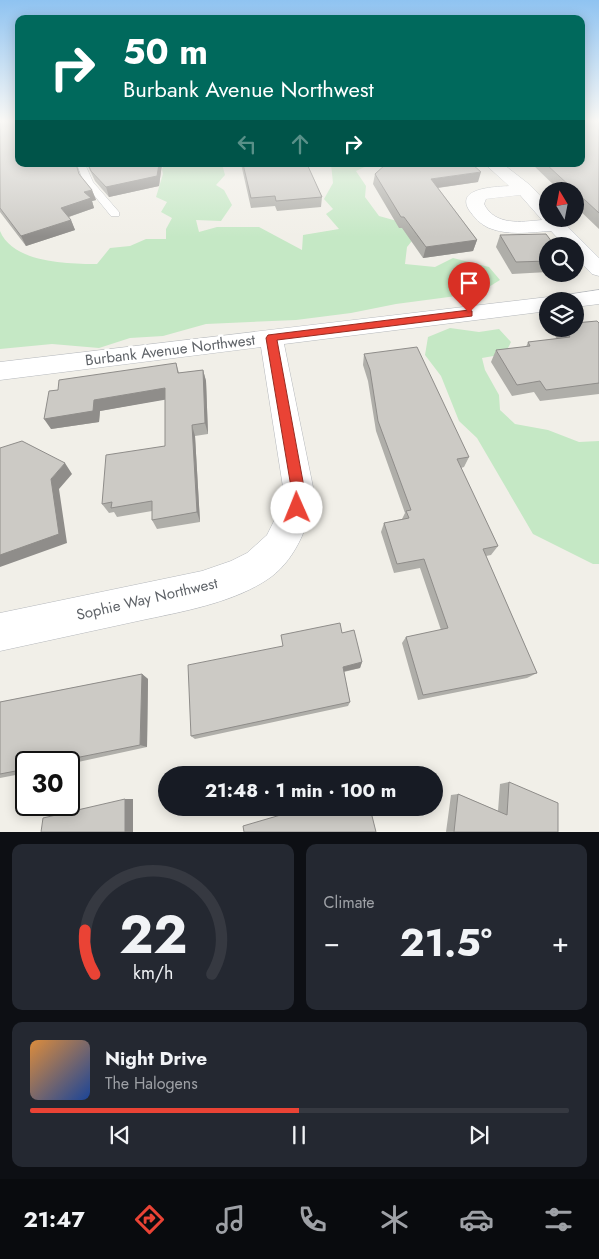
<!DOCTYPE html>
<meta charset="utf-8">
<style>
body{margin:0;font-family:Jost,sans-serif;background:#242831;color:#f1f3f6;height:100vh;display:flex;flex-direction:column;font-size:19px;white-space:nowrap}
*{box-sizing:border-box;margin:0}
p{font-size:16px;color:#9ea1a6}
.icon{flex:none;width:28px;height:28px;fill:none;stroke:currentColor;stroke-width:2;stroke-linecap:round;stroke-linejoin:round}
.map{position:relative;height:832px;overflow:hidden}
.details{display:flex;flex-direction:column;gap:12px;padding:12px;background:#0d0f14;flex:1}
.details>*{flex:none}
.guide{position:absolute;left:15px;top:15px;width:570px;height:152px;border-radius:10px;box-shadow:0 2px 12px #0003;background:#00695c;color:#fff;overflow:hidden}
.needle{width:32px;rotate:350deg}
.tools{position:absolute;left:539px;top:182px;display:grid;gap:10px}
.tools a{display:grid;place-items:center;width:45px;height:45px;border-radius:50%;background:#171b24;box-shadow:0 2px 12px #0003;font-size:25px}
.speed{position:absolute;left:15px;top:751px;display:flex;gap:10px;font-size:25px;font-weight:700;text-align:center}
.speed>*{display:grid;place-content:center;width:65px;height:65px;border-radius:50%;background:#171b24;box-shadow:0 2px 12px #0003;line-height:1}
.speed .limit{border:2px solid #111;border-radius:8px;background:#fff;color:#111}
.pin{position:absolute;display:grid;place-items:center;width:42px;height:42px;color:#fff;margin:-51px -21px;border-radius:50% 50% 50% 0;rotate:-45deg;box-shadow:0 0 5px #0007}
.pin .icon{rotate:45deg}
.me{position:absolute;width:55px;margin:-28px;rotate:359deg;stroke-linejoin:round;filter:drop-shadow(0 0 4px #0008)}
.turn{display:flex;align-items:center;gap:18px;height:105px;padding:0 25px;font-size:22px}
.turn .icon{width:65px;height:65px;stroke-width:2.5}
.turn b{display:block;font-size:35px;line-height:42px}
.lanes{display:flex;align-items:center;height:48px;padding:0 25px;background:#0003;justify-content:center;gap:25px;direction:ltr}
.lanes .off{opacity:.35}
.big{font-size:38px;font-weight:700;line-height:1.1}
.details .card{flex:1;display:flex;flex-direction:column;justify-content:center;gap:8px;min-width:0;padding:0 18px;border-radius:10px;background:#242831}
.details .dial{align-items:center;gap:0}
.dial svg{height:130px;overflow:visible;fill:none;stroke:#363941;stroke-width:7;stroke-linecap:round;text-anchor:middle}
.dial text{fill:#f1f3f6;stroke:none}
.song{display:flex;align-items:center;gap:15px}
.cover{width:60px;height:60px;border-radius:8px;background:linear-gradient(135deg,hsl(30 70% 55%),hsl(220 70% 35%))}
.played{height:5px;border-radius:2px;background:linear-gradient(90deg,#ea4335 50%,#363941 50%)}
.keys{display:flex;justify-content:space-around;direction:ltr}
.heat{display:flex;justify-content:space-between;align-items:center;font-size:28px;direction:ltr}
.details .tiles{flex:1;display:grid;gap:12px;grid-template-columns:1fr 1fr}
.card:last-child{grid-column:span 2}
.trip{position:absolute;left:158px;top:766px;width:285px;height:50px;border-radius:25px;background:#171b24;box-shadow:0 2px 12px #0003;font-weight:700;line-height:50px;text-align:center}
.tab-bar{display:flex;height:80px;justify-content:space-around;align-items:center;background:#090b0e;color:#9ea1a6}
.tab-bar .icon{width:35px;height:35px}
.tab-bar .active{color:#ea4335}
.tab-bar b{font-size:22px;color:#f1f3f6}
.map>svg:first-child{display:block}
.green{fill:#c5e8c5}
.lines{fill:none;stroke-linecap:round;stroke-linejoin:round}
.service-casing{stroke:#b5b8bc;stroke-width:1}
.minor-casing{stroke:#b5b8bc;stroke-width:1}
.service{fill:#fff;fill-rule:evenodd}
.minor{fill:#fff;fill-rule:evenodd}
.wall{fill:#afaea9}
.shaded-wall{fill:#8f8d8a}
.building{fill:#cccac5;stroke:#8f8d8a}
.route{fill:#ea4335;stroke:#982c22}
.labels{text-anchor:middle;stroke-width:5;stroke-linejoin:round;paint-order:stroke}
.street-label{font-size:15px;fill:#5f6368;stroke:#fff}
</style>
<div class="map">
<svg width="599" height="832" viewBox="0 0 599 832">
<rect width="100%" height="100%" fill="#f1efe8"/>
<!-- green -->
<path class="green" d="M165 164H222L225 175 216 185 224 190 232 205 221 221 196 220 199 232 217 227H259L302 250 303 235 339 229 326 214 333 209 324 199 333 183 331 164H371L356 171 366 186 365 197 379 216 408 224 416 236 407 247 405 264 435 267 453 258 489 267 500 280 479 293 396 304 351 313 296 320 206 324 163 336 130 338 99 348 52 344 0 349V231C13 263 68 264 97 264L110 248 130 246 146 239H166V229L172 218 161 212 167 202 156 197 163 174 162 169Z
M450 328 479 332 499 329 511 342 505 354 482 358 485 370 499 395 500 410 515 424 548 430 579 442 599 441V564H593L533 534 477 438 459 421 441 376 425 355 428 337Z"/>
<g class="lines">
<defs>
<path id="service" d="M77 164H85L93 182 119 212V216H111L84 183Z"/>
<path id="minor" d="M485 164H503L530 185 548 204V219H560L599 258V276L592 274 575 257V246H565L551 231C530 232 509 236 489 228 480 224 474 217 469 210 455 187 497 187 509 186ZM520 195 542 220C521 222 495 226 484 204L486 199Z
M599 290V304L575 307V301H548V311L284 344 313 487C313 518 297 558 271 577 235 603 180 612 138 621 92 631 46 641 0 651V613L202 571 231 561 247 553 267 535 281 507 283 487 261 347 0 380V362L548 297 557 300 559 296Z"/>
</defs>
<!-- service casing -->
<use href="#service" class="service-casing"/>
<!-- minor casing -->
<use href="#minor" class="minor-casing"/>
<!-- service -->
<use href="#service" class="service"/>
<!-- minor -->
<use href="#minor" class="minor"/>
</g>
<!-- wall -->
<path class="wall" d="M0 121 79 174 92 190 96 200 92 201 94 208 69 217 71 220 75 230 26 246 0 212Z
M599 121V229L575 206V191H560L532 164H581Z
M87 164H162L159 186 109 197 95 181Z
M241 164H307L322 197 321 207 277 211 275 206 251 208Z
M375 174 478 182 438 188 477 240 473 251 423 258 402 228H399L373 184Z
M500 235 548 246V272L512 274 496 247Z
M599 323V394L540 401 534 392 512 396 491 362 496 350 526 347 528 342 557 339 555 336 559 329H575Z
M364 354 469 457 464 467 461 468 498 546 491 555 486 556 537 673 527 678 418 700 402 643 406 637 441 630 420 568 394 573 381 532 384 523 402 519 405 513 376 431 368 381 363 365Z
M176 363 179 373 203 370 206 381 208 434 195 436 200 522 157 529 152 520V511L117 517 114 512 109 513 102 504 165 446V399L100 411 99 422 51 429 58 390Z
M342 633 362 662 360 668 344 672 350 702 348 706 195 739 191 736 282 646Z
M142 674 148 679 147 747 69 764V762H26V773L0 778V702Z
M509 782 558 832H446L451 795 458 794 498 811 500 784Z"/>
<!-- shaded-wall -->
<path class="shaded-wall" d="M159 164H162L159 186 109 197 106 187Z
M481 172 478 182 429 189 431 179Z
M92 190 96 200 92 201 94 208 65 218 61 208 84 192Z
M71 220 75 230 26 246 21 236Z
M477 240 473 251 423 258 426 247Z
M203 370 206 381 208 434 205 423Z
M165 388 169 399 100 411 99 422 51 429 44 419 94 400Z
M192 425 195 436 200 522 197 512Z
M65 463 72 474 59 489 67 543 0 567V555L51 479Z
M362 662 360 668 341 672 343 667Z
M142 674 148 679 147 747 140 745Z
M125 799H133V832H125Z"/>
<!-- building -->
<path class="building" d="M0 121H19V164H76L79 174 92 190 84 192 91 198 61 208 71 220 21 236 0 208Z
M581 121H599V213L546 164H581Z
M88 164H159L157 176 106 187 91 171Z
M243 164H307L322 197 276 201 275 196 251 198Z
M386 164H472L481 172 431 179 477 240 426 247 404 217H401L375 174Z
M546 234 555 246H548V261L516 262 500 235Z
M597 321 599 323V383L546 390 540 381 517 385 496 350 530 346 528 342 570 337 564 329H575V323Z
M417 347 469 457 457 459 498 546 483 549 537 673 423 695 406 637 448 628 424 559 397 564 384 523 409 518 406 511 411 510 378 421 370 370 364 354Z
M176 363 178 373 203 370 205 423 192 425 197 512 152 520V501L111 508 112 502 102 504 106 455 165 446V388L94 400 93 411 44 419 49 391 58 390 59 380Z
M22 441 65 463 51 479 59 534 0 555V448Z
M340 623 342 633 354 630 362 662 343 667 350 702 191 736 188 665 283 646 281 635Z
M142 674 140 745 55 762H26V769L0 774V702Z
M345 768 347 775H320Z
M509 782 558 803V832H454L458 794 507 815Z
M125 799V832H41L43 818Z
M301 808H370L376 832H244L243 826 301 809Z"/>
<!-- sky -->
<linearGradient id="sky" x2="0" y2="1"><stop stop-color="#8fc3f1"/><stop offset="0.51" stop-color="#f9f8f5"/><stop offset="1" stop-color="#f9f8f5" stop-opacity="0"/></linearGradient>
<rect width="599" height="237" fill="url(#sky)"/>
<!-- route -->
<path class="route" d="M469 310 472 311V316L277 340 304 487 302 513 297 514 293 513 291 487 266 338 268 335Z"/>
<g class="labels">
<!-- street labels -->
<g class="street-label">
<text transform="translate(170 350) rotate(-7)" y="5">Burbank Avenue Northwest</text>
<text transform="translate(147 599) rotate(-13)" y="5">Sophie Way Northwest</text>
</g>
</g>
</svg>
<div class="tools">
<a><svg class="needle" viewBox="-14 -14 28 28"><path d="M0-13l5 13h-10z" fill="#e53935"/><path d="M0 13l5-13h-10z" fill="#9ea1a6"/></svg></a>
<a><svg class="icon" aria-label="search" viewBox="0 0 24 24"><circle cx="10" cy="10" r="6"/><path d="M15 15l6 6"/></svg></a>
<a><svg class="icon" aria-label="layers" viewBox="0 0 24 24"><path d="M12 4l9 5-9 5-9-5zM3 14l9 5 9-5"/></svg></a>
</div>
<div class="speed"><div class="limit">30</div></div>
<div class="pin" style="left:469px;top:313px;background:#d93025"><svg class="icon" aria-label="arrive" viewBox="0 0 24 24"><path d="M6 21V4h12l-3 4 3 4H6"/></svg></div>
<svg class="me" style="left:297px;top:508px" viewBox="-20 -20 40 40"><circle r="19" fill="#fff"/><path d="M0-13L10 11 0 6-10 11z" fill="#ea4335"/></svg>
<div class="trip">21:48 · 1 min · 100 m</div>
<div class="guide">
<div class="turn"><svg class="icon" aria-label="right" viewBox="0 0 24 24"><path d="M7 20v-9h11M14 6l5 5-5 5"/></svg><div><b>50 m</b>Burbank Avenue Northwest</div></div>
<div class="lanes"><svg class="icon off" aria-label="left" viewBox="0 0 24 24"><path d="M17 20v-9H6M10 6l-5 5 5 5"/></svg><svg class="icon off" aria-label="ahead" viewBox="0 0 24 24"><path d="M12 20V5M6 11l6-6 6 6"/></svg><svg class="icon" aria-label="right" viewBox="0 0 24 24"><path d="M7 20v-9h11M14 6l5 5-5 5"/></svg></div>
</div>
</div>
<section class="details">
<div class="tiles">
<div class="card dial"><svg viewBox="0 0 100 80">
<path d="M14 69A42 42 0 1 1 86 69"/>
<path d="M14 69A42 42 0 0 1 8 42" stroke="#ea4335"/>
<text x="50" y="56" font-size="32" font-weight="700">22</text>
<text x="50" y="72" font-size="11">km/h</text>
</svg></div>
<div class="card"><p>Climate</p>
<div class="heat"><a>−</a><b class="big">21.5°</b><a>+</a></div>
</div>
<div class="card">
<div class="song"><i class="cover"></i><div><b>Night Drive</b><p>The Halogens</p></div></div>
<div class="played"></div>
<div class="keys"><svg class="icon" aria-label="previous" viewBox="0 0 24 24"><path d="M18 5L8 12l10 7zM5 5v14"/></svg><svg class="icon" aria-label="pause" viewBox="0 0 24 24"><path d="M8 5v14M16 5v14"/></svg><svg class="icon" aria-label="next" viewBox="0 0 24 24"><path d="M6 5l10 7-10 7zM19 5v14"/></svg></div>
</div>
</div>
</section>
<nav class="tab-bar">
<b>21:47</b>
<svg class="icon active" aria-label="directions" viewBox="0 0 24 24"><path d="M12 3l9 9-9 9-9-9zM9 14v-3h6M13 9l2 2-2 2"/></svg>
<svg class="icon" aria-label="music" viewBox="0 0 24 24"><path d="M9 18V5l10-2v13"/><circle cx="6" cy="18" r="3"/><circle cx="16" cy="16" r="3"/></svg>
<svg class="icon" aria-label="phone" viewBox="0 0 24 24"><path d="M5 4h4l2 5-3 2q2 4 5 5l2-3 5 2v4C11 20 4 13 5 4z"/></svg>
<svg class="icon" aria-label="climate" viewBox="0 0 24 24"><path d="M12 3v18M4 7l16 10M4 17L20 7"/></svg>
<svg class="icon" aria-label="car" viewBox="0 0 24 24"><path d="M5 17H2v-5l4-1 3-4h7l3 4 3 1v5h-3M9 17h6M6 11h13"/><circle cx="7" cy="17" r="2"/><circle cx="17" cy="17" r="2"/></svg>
<svg class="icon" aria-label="filters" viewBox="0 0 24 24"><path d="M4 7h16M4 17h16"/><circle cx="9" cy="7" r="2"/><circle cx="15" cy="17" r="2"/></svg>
</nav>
